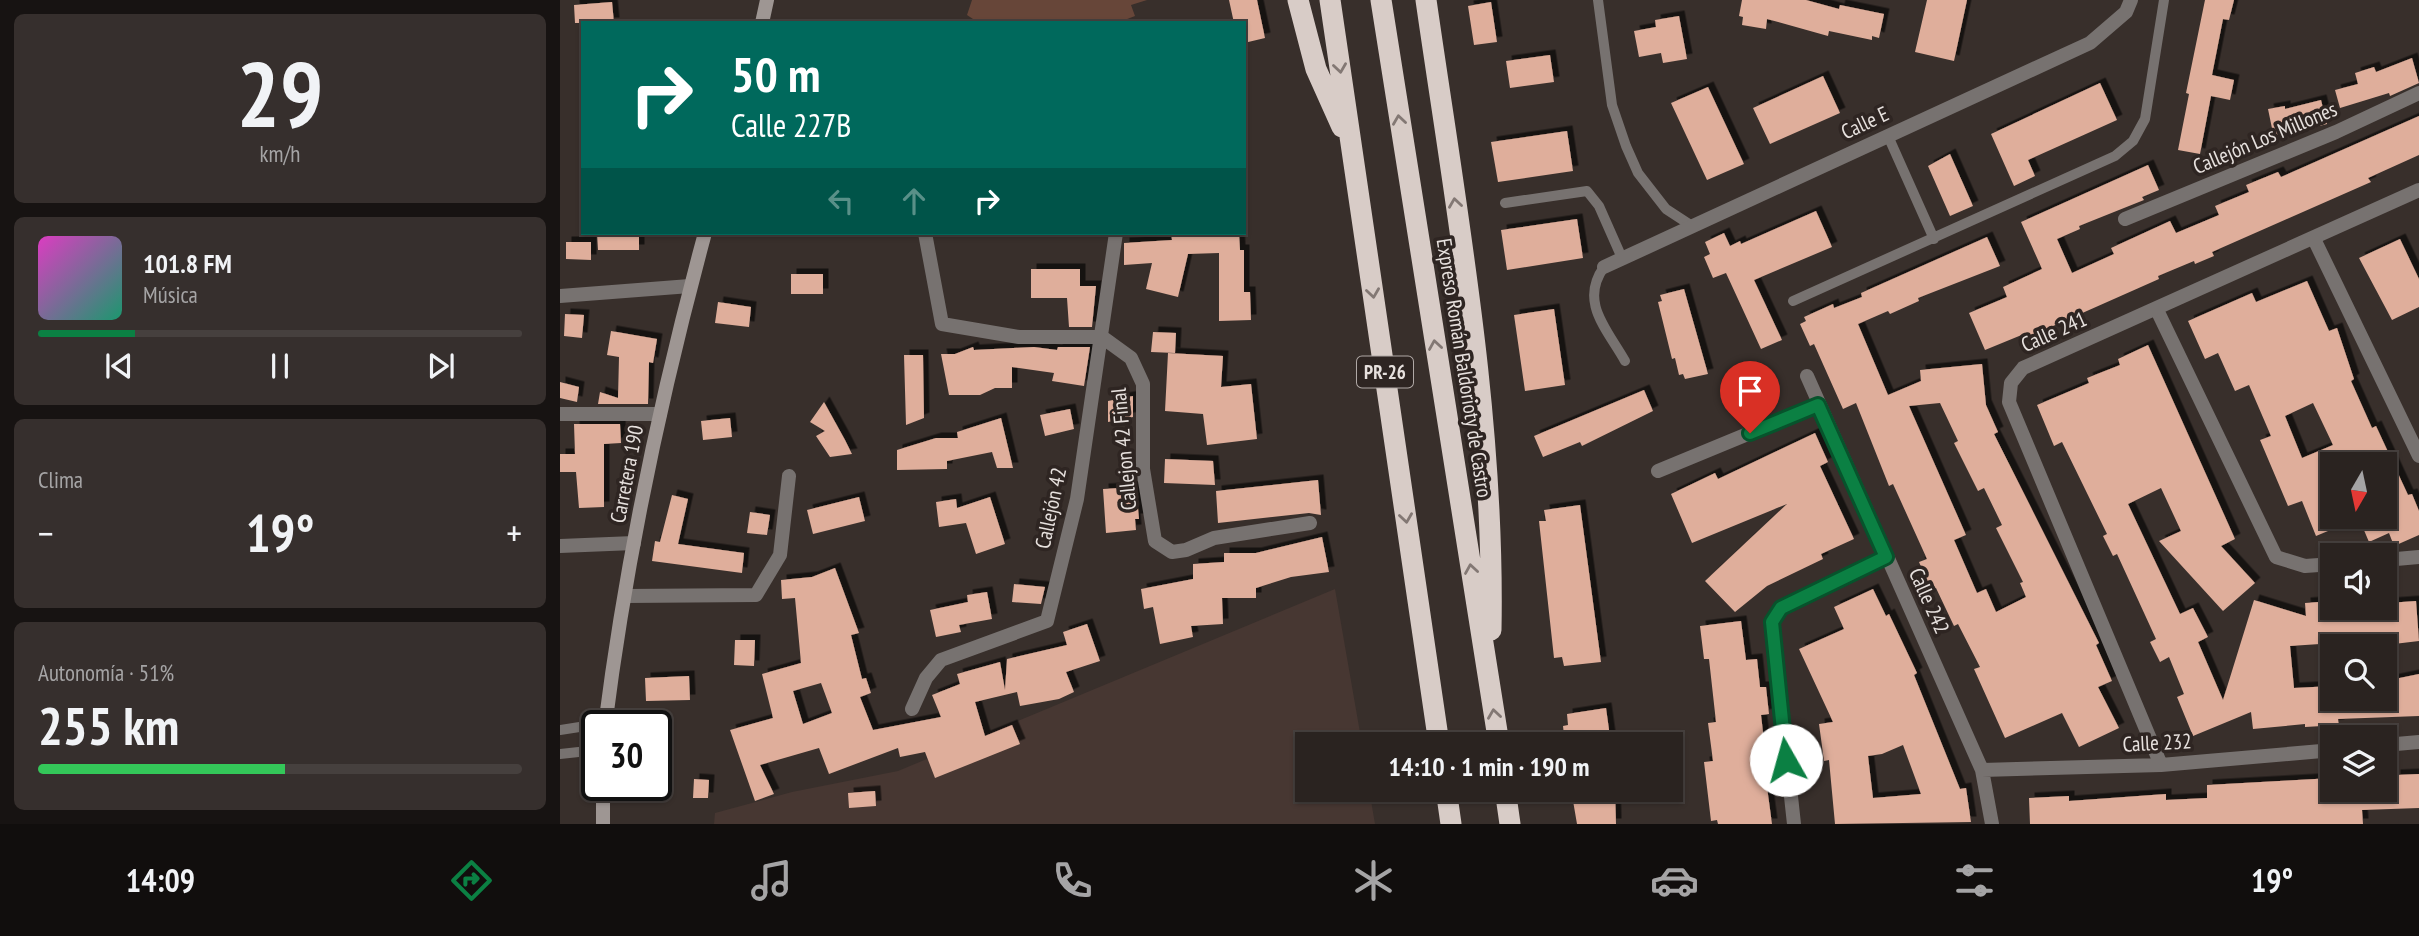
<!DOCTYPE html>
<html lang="es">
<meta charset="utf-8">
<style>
body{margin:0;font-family:"PT Sans Narrow",sans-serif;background:#362f2d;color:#f1f3f6;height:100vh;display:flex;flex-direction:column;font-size:26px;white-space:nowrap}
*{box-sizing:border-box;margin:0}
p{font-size:23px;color:#a5a4a5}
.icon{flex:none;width:38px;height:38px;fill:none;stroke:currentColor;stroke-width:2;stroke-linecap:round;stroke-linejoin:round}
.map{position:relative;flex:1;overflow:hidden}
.side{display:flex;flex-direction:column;gap:14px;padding:14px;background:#171312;width:560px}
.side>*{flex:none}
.hud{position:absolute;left:21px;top:21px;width:665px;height:214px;border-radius:0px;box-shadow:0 2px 5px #0004,0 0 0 2px #46403e;background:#00695c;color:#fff;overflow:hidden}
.needle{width:46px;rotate:189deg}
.controls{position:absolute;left:1760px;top:452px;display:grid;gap:14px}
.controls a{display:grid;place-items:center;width:77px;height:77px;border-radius:0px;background:#2a2320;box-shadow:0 2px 5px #0004,0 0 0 2px #46403e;font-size:35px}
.speed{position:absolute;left:21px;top:710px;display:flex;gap:14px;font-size:35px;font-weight:700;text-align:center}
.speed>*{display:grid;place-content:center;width:91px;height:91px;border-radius:50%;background:#2a2320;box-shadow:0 2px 5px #0004,0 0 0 2px #46403e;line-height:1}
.speed .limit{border:4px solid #111;border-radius:10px;background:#fff;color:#111}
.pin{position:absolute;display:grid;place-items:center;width:60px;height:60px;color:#fff;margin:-72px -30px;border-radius:50% 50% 50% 0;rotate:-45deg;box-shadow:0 0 7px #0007}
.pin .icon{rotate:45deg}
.me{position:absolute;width:77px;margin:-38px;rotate:353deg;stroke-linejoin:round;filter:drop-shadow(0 0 5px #0008)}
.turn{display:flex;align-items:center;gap:24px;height:147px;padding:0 35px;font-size:32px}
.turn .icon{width:91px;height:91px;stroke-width:2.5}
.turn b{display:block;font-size:49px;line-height:60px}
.lanes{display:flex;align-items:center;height:66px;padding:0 35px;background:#0003;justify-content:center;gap:35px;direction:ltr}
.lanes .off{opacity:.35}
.big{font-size:52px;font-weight:700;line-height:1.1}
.side .widget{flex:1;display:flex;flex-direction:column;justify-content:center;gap:10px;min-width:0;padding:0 24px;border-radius:10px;background:#362f2d}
.side .dial{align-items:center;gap:0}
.dial b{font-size:91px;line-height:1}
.song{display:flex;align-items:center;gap:21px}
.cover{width:84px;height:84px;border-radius:10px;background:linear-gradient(135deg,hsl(310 70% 55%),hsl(160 70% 35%))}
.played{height:7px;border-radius:4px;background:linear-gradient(90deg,#0b8043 20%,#46403e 20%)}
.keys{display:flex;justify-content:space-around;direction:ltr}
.heat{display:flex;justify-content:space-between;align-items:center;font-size:38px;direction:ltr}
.charge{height:10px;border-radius:5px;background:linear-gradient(90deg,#34c759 51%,#46403e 0)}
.trip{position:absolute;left:735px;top:732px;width:388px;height:70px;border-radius:0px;background:#2a2320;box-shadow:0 2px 5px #0004,0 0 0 2px #46403e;font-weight:700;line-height:70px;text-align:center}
.tabs{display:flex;height:112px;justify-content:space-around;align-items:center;background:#110e0d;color:#a5a4a5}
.tabs .icon{width:49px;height:49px}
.tabs .on{color:#0b8043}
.tabs b{font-size:32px;color:#f1f3f6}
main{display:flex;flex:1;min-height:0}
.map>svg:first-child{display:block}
.built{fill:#473732}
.green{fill:#674639}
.building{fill:#dfae9b;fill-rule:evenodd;filter:url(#shadow)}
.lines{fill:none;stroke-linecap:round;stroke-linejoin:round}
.lane{stroke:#777270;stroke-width:10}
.street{stroke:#777270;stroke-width:14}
.secondary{stroke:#9e9693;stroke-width:14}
.highway{stroke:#d8ccc7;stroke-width:21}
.oneway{stroke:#837874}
.route-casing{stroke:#07532c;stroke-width:18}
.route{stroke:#0b8043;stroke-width:12}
.labels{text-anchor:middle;stroke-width:7;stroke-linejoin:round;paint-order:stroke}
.shield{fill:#2e2522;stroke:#b0a9a6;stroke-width:2}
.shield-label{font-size:19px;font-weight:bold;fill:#e7e1de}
.street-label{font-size:21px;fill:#e7e1de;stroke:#2e2522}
</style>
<main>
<section class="side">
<div class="widget dial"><b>29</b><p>km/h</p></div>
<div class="widget">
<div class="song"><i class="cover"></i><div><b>101.8 FM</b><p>Música</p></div></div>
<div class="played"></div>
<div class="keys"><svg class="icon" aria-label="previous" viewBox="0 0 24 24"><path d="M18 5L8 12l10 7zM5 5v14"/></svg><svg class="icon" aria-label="pause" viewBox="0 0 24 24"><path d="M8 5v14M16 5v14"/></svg><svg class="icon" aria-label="next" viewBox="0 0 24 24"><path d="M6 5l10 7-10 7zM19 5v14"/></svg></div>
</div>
<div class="widget"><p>Clima</p>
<div class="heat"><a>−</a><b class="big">19°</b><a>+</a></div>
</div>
<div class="widget"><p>Autonomía · 51%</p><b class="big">255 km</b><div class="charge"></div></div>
</section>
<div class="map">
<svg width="1859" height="824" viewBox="0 0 1859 824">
<defs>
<filter id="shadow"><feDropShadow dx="5.5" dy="-5.5" stdDeviation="0" flood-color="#0009"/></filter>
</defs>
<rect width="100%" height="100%" fill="#382f2b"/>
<!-- built -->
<path class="built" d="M775 589 802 744H747V789H809L815 824H154L155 813 232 792 338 771Z"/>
<!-- green -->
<path class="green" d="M412 0H587L571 5 575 16 557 23H419L407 15Z"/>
<!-- building -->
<path class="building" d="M669 0H697L705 38 684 43V23H674Z
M1182 0H1246L1279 9 1280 5 1324 14 1319 38 1312 36V40L1269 31 1268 36 1207 19 1206 29 1182 25 1183 17 1179 16Z
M1367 0H1407L1394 61 1355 52Z
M1645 0H1674L1669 20 1663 19 1652 75 1674 80 1670 100 1651 96 1640 154 1618 150 1629 94 1626 93Z
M52 2 54 23H15L14 5Z
M931 2 937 42 914 45 908 6Z
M1119 16 1127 59 1103 63 1101 53 1079 57 1074 31 1096 27 1095 20Z
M990 55 994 82 950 88 946 61Z
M1852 58 1859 83 1830 96 1829 93 1780 108 1775 90 1798 84 1795 73 1814 67 1816 72Z
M1263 76 1280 113 1210 144 1193 108Z
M1540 83 1557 120 1468 160 1475 176 1454 186 1431 134Z
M1148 87 1184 164 1147 180 1111 103Z
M1761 100 1767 124 1714 138 1708 109 1725 106V109Z
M1859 116V155L1808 178 1811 182 1652 252 1654 256 1635 264 1634 261 1598 276 1599 279 1466 338 1464 334 1425 350 1409 313 1447 297 1443 287 1482 269 1461 222 1588 165 1599 190 1582 197 1584 200 1519 226 1520 229 1497 239 1512 273 1554 254 1551 248 1610 221 1616 233 1659 215 1655 206 1689 192 1686 185 1718 172 1721 177Z
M1007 131 1013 171 938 182 931 142Z
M1390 154 1413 206 1390 216 1368 166Z
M1256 211 1272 247 1194 280 1222 340 1201 349 1166 273 1153 278 1144 257 1150 254 1145 242 1164 233 1170 246 1180 241 1181 244Z
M1017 219 1023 258 947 270 941 230Z
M37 233H79V250H38Z
M611 233H679L680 250H684V292H690L691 320 659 321V253L628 254 618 297 586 289 592 263 564 265V243L612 240Z
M1427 237 1440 266 1358 298 1359 301 1330 314 1328 311 1298 324 1328 395 1361 381 1360 370 1422 364 1426 405 1438 432 1434 434 1539 643 1536 645 1552 681 1538 687 1559 728 1519 747 1502 713 1445 738 1414 669 1420 667 1398 624 1394 626 1376 588 1371 590 1359 562 1367 559 1333 484 1329 486 1296 403 1283 409 1254 344 1250 346 1240 324 1246 321 1244 317 1273 304 1274 308 1302 297 1301 293ZM1380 403 1398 441 1394 443 1418 491 1424 488 1442 525 1436 528 1463 582 1460 583 1466 597 1436 612 1426 589 1417 593 1394 540 1406 535 1349 406Z
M1840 239 1859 279V307L1832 320 1799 258Z
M6 242H31V260L6 259Z
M471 269H520V286H536L532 327H509L507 298H471Z
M231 274H263V294H231Z
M1747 281 1769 331 1777 328 1794 379 1791 381 1812 428 1816 426 1848 495 1852 494 1859 511V535L1834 546 1829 533 1809 542 1798 516H1825V464H1763L1773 487 1766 491 1773 516H1776L1780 526 1756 536 1742 501 1728 506 1700 440 1711 436 1689 385 1675 391 1658 353 1645 359 1628 321 1692 293 1696 302ZM1753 403 1773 445 1742 458 1725 416Z
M1124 289 1148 374 1125 379 1123 374 1119 375 1115 358 1112 359 1098 302 1102 301 1100 295Z
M158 302 191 307 189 327 155 323Z
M994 309 1005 385 965 391 954 315Z
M5 314 24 315 22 338 4 336Z
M51 331 97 339 93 363 89 362 88 404H38L40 392 58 398 59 357 47 355Z
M593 332 616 333 615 353 591 352Z
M1588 345 1675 539 1661 546 1695 583 1663 611 1599 541 1621 531 1601 488 1568 504 1620 614 1633 608 1648 637 1638 642 1663 700 1694 600 1746 616 1745 603 1772 601V608L1828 607V603L1856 601 1859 641 1817 646H1790V642L1730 646 1734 688 1773 686V698H1825V681L1859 674V716L1778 719 1779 725 1745 727V724L1693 729 1691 712 1633 736 1617 697 1624 694 1609 657 1600 662 1590 642 1596 639 1557 554 1553 556 1543 536 1547 534 1502 442 1494 446 1477 405 1529 383 1527 378 1560 365 1558 359Z
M413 347 414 350 474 347 497 350 498 347H530L524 386 492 381 494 373 452 367V388H435L420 395H389L381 354H395Z
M608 353 663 356 661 387 691 384 697 439 647 445 643 414 605 411Z
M344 355H363L364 418 346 425Z
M0 382 19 387 17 402 0 398Z
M1084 390 1093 411 1022 446 1020 442 983 457 974 436Z
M573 396V417L548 422V401Z
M264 402 285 440 292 454 270 457 256 436 265 431 250 422Z
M510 409 514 429 485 436 480 415Z
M170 418 172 437 143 440 141 421Z
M441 418 453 468H437L432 452 387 461V469L337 470V450L376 438H398L397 432Z
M14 424H60L61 443 44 444V507L19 508 16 472H0V454H15Z
M1255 433 1268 462 1260 466 1294 539 1261 554 1263 559 1207 586 1175 612 1145 581 1227 504 1132 543 1111 494 1155 473 1158 479Z
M605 459 653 461 655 485 604 483Z
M758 480 761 515 749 513 658 523 656 491Z
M576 487 579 519H575L576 530 546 533 543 489Z
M112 495 128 499 118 544 184 553 182 573 92 561 95 541 100 542Z
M299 497 305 521 253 534 247 510Z
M430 497 445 544 416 554 406 523 379 527 376 502 396 499 397 508Z
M1020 505 1041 662 1004 666 1002 657 994 658 979 521H986L984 510Z
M190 512 210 515 207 535 187 533Z
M762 537 769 572 731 577 696 588V598H662L663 624 631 626 633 637 600 644 593 607 584 609 581 589 633 579V564L664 562V553H696Z
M275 568 299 633 291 635 302 679 306 678 311 693 300 697 313 730 381 717 372 695 400 684 397 674 440 662 445 690 447 659 507 645 503 632 527 624 540 661 506 672 514 692 499 699 460 706 457 692 415 702 425 736 452 725 460 744 375 778 365 752 340 757 338 748 269 774 259 748 200 765 214 794 195 801 170 730 213 718 202 674 241 663 235 598 222 599 221 580 252 577ZM261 683 272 713 243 724 233 691Z
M454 584 485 587 481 604 452 602Z
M1313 589 1326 616 1329 614 1357 673 1354 675 1400 789 1406 788 1411 822 1275 824 1269 760 1264 761 1259 724 1273 722 1239 649 1284 629 1274 607ZM1343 745 1361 794 1313 798 1308 756 1322 754Z
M427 592 432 619 399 625 401 632 376 637 370 610 408 602 407 595Z
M1181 621 1186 660 1197 659 1200 687H1206L1209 714 1201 715 1205 749 1202 750 1212 824H1158L1157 820 1151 821 1144 762 1153 761 1148 723 1156 722 1149 659H1144L1140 626Z
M175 640H195L194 666 174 665Z
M129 676 130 700 86 701 85 678Z
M1046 708 1051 744H1005L1003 726 1008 725 1007 714Z
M1859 774V808L1802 810 1803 824H1470L1469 798 1509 796V801L1606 794V800L1647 798V785L1773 778V789H1825V782L1835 781V775Z
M134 779 149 780 148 798H133Z
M1011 789H1055L1056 824H1017Z
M315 791 316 806 289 808 288 793Z"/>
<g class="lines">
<!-- lane -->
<path class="lane" d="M1038 0 1052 105 1066 146 1078 173 1106 209 1132 226
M1328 136 1374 239
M945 203 1027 191 1039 206 1062 258
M1044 267C1019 302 1047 329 1065 361
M1233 301 1555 156 1573 141 1585 119 1604 0
M0 730 45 723
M0 754 37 750"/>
<!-- street -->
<path class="street" d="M1565 219 1776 132 1859 93
M365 233 382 324 459 337H542L571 358 583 384V469L595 541 612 552 626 550 654 538 750 523
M1754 239 1859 456
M1044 267 1530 43 1566 12 1571 0
M0 296 130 286
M1597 310 1716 557 1745 566 1773 564
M1247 376 1422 770 1432 824
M0 414H100
M1098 471 1258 405
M0 546 74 543
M1825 560 1859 557
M66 596 196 595 220 555 229 476
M352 709 366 678 381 660 487 621 517 499 556 233
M1825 745 1859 742
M1601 765 1449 402 1451 383 1463 368 1859 190
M1422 770 1601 765 1773 750
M1234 824 1212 622 1221 608 1326 557"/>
<!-- secondary -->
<path class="secondary" d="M202 23 207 0
M45 726C66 560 101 395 145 233
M43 786V824"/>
<!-- highway -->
<path class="highway" d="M738 0 756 69 782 127
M770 0 879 744
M821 0 939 744
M866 0C896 209 935 418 931 630
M886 789 891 824
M945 789 950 824"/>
</g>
<!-- one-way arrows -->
<defs><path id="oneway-chevron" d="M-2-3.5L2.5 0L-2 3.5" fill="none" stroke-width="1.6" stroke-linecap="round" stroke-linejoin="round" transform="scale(1.75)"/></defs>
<g class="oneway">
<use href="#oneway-chevron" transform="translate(780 68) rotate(82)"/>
<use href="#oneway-chevron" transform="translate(839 120) rotate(-98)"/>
<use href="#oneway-chevron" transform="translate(895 203) rotate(-98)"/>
<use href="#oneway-chevron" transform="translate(813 293) rotate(82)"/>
<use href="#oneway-chevron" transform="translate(875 345) rotate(-99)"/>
<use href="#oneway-chevron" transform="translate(846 518) rotate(82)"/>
<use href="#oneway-chevron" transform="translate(911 569) rotate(-99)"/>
<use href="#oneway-chevron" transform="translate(934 714) rotate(-98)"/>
</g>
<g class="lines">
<defs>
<path id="route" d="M1190 433 1258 405 1326 557 1221 608 1212 622 1226 760"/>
</defs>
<!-- route casing -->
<use href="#route" class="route-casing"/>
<!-- route -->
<use href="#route" class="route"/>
</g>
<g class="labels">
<!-- shield labels -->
<rect class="shield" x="797" y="356.5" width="56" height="31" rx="5"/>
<g class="shield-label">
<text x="825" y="379">PR-26</text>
</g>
<!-- street labels -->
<g class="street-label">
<text transform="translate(1305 123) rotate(-25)" y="7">Calle E</text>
<text transform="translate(1705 138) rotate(-23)" y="7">Callejón Los Millones</text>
<text transform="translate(1494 332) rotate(-24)" y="7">Calle 241</text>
<text transform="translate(904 368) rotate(81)" y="7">Expreso Román Baldorioty de Castro</text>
<text transform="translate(564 449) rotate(-95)" y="7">Callejon 42 Final</text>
<text transform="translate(67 474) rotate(-79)" y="7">Carretera 190</text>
<text transform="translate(491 508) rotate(-78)" y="7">Callejón 42</text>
<text transform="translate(1369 601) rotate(66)" y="7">Calle 242</text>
<text transform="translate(1597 743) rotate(-3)" y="7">Calle 232</text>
</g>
</g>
</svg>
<div class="controls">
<a><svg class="needle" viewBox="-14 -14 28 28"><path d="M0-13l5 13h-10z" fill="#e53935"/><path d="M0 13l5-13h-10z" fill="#a5a4a5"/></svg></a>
<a><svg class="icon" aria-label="sound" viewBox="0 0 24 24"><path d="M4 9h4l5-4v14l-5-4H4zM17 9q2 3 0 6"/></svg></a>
<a><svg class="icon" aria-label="search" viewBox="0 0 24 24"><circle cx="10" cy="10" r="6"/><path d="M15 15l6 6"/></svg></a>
<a><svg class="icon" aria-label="layers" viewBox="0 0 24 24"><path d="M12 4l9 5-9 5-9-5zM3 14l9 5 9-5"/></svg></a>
</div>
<div class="speed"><div class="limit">30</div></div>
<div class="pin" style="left:1190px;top:433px;background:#d93025"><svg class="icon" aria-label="arrive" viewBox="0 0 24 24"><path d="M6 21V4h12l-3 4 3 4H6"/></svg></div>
<svg class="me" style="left:1226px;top:760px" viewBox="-20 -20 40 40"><circle r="19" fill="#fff"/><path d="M0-13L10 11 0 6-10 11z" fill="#0b8043"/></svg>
<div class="trip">14:10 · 1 min · 190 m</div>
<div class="hud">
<div class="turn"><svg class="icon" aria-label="right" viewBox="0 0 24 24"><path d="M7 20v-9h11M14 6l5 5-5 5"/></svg><div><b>50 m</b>Calle 227B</div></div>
<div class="lanes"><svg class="icon off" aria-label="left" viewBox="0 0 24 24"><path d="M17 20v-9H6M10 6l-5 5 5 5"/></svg><svg class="icon off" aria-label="ahead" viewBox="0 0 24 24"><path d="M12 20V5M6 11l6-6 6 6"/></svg><svg class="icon" aria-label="right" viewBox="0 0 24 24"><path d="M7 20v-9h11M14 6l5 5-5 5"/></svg></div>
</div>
</div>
</main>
<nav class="tabs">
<b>14:09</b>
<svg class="icon on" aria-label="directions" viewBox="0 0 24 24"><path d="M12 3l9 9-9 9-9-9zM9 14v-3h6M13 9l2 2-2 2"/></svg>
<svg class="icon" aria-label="music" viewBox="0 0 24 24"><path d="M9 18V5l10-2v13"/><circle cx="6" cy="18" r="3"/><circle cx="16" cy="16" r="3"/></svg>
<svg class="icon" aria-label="phone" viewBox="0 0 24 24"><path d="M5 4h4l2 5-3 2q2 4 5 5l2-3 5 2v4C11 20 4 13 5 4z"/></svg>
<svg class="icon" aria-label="climate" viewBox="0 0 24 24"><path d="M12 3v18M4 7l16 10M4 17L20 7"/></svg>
<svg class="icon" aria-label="car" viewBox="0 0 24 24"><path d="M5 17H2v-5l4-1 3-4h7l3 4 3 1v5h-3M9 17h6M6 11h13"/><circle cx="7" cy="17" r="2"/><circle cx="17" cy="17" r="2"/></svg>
<svg class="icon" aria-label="filters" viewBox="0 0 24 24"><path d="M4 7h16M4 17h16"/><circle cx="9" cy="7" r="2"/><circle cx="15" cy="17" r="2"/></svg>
<b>19°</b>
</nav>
